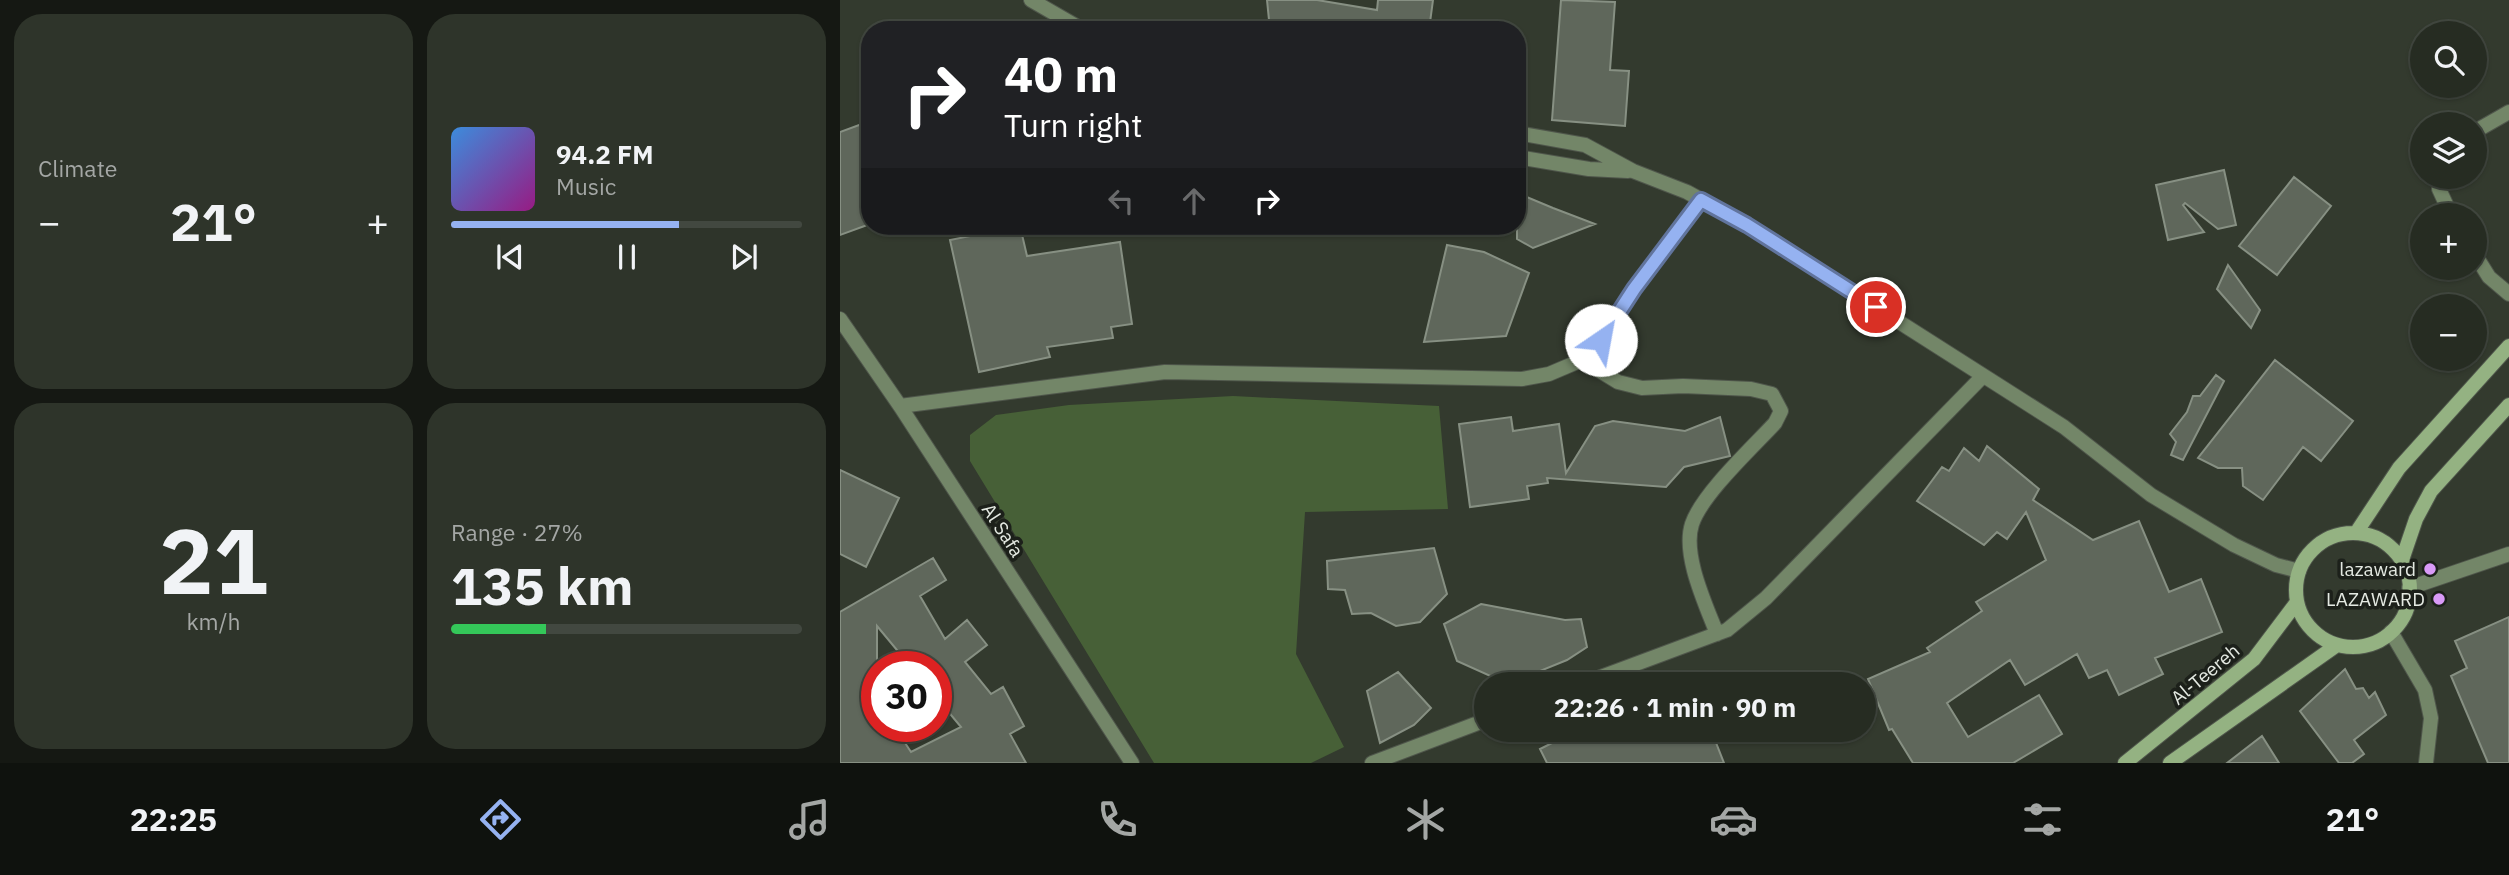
<!DOCTYPE html>
<meta charset="utf-8">
<style>
body{margin:0;font-family:"IBM Plex Sans",sans-serif;background:#2e342a;color:#f1f3f6;height:100vh;display:flex;flex-direction:column;font-size:26px;white-space:nowrap}
*{box-sizing:border-box;margin:0}
p{font-size:23px;color:#a4a7a5}
.icon{flex:none;width:38px;height:38px;fill:none;stroke:currentColor;stroke-width:2;stroke-linecap:round;stroke-linejoin:round}
.map{position:relative;flex:1;overflow:hidden}
.drawer{display:flex;flex-direction:column;gap:14px;padding:14px;background:#151813;width:840px}
.drawer>*{flex:none}
.banner{position:absolute;left:21px;top:21px;width:665px;height:214px;border-radius:28px;box-shadow:0 2px 5px #0004,0 0 0 2px #424840;background:#202124;color:#fff;overflow:hidden}
.fabs{position:absolute;left:1570px;top:21px;display:grid;gap:14px}
.fabs a{display:grid;place-items:center;width:77px;height:77px;border-radius:50%;background:#262c22;box-shadow:0 2px 5px #0004,0 0 0 2px #424840;font-size:35px}
.speed{position:absolute;left:21px;top:651px;display:flex;gap:14px;font-size:35px;font-weight:700;text-align:center}
.speed>*{display:grid;place-content:center;width:91px;height:91px;border-radius:50%;background:#262c22;box-shadow:0 2px 5px #0004,0 0 0 2px #424840;line-height:1}
.speed .limit{border:10px solid #d22;background:#fff;color:#111}
.pin{position:absolute;display:grid;place-items:center;width:60px;height:60px;color:#fff;margin:-30px;border:4px solid #fff;border-radius:50%;box-shadow:0 2px 7px #0007}
.me{position:absolute;width:77px;margin:-38px;rotate:33deg;stroke-linejoin:round;filter:drop-shadow(0 0 5px #0008)}
.turn{display:flex;align-items:center;gap:24px;height:147px;padding:0 28px;font-size:32px}
.turn .icon{width:91px;height:91px;stroke-width:2.5}
.turn b{display:block;font-size:49px;line-height:60px}
.lanes{display:flex;align-items:center;height:66px;padding:0 28px;background:#0003;justify-content:center;gap:35px;direction:ltr}
.lanes .off{opacity:.35}
.big{font-size:52px;font-weight:700;line-height:1.1}
.drawer .widget{flex:1;display:flex;flex-direction:column;justify-content:center;gap:10px;min-width:0;padding:0 24px;border-radius:28px;background:#2e342a}
.drawer .dial{align-items:center;gap:0}
.dial b{font-size:91px;line-height:1}
.song{display:flex;align-items:center;gap:21px}
.cover{width:84px;height:84px;border-radius:10px;background:linear-gradient(135deg,hsl(210 70% 55%),hsl(310 70% 35%))}
.played{height:7px;border-radius:4px;background:linear-gradient(90deg,#95b2f1 65%,#424840 65%)}
.keys{display:flex;justify-content:space-around;direction:ltr}
.heat{display:flex;justify-content:space-between;align-items:center;font-size:38px;direction:ltr}
.charge{height:10px;border-radius:5px;background:linear-gradient(90deg,#34c759 27%,#424840 0)}
.drawer .tiles{flex:1;display:grid;gap:14px;grid-template-columns:repeat(2,1fr)}
.trip{position:absolute;left:634px;top:672px;width:402px;height:70px;border-radius:35px;background:#262c22;box-shadow:0 2px 5px #0004,0 0 0 2px #424840;font-weight:700;line-height:70px;text-align:center}
.tabs{display:flex;height:112px;justify-content:space-around;align-items:center;background:#0f120e;color:#a4a7a5}
.tabs .icon{width:49px;height:49px}
.tabs .on{color:#95b2f1}
.tabs b{font-size:32px;color:#f1f3f6}
main{display:flex;flex:1;min-height:0}
.map>svg:first-child{display:block}
.green{fill:#476037}
.building{fill:#5f675b;stroke:#879083;stroke-width:2;fill-rule:evenodd}
.lines{fill:none;stroke-linecap:round;stroke-linejoin:round}
.street-casing{stroke:#4f564b;stroke-width:16}
.secondary-casing{stroke:#4f564b;stroke-width:16}
.street{stroke:#738668;stroke-width:14}
.secondary{stroke:#94b282;stroke-width:14}
.route-casing{stroke:#61749d;stroke-width:18}
.route{stroke:#95b2f1;stroke-width:12}
.poi-dot{fill:#d99af7;stroke:#1c201a;stroke-width:2.5}
.labels{text-anchor:middle;stroke-width:7;stroke-linejoin:round;paint-order:stroke}
.street-label{font-size:19px;fill:#e4e9e2;stroke:#1c201a}
.poi-label{font-size:19px;fill:#e4e9e2;stroke:#1c201a;text-anchor:end}
</style>
<main>
<section class="drawer">
<div class="tiles">
<div class="widget"><p>Climate</p>
<div class="heat"><a>−</a><b class="big">21°</b><a>+</a></div>
</div>
<div class="widget">
<div class="song"><i class="cover"></i><div><b>94.2 FM</b><p>Music</p></div></div>
<div class="played"></div>
<div class="keys"><svg class="icon" aria-label="previous" viewBox="0 0 24 24"><path d="M18 5L8 12l10 7zM5 5v14"/></svg><svg class="icon" aria-label="pause" viewBox="0 0 24 24"><path d="M8 5v14M16 5v14"/></svg><svg class="icon" aria-label="next" viewBox="0 0 24 24"><path d="M6 5l10 7-10 7zM19 5v14"/></svg></div>
</div>
<div class="widget dial"><b>21</b><p>km/h</p></div>
<div class="widget"><p>Range · 27%</p><b class="big">135 km</b><div class="charge"></div></div>
</div>
</section>
<div class="map">
<svg width="1669" height="763" viewBox="0 0 1669 763">
<rect width="100%" height="100%" fill="#333a2e"/>
<!-- green -->
<path class="green" d="M393 396 599 406 608 509 465 512 456 654 504 747 471 763H314L130 461V435L156 415 229 405Z"/>
<!-- building -->
<path class="building" d="M427 0H477L537 10 538 0H593L589 30H430Z
M721 0 775 2 770 70 789 71 785 126 712 120Z
M30 121V224L0 235V132Z
M1384 170 1396 225 1378 229 1345 203 1343 205 1364 232 1328 240 1316 185Z
M1454 177 1491 206 1437 275 1399 246Z
M677 193 713 208 755 224 693 248 677 239Z
M180 226 187 256 280 242 292 324 271 327 273 338 207 347 210 357 139 372 110 240Z
M607 245 644 252 689 273 666 336 584 342Z
M1388 265 1420 310 1411 328 1377 289Z
M1435 360 1513 421 1481 461 1463 447 1423 500 1403 486 1402 468H1378L1358 458Z
M1376 375 1384 381 1343 460 1331 455 1336 442 1330 434 1347 412 1353 396H1360Z
M671 417 673 431 719 424 726 473 755 426 773 421 845 431 880 417 890 456 844 467 826 487 707 478 708 483 687 486 689 499 630 507 619 424Z
M1147 446 1199 489 1193 500 1253 540 1299 521 1329 592 1361 579 1382 632 1315 658 1323 674 1279 695 1267 670 1249 678 1237 654 1185 685 1170 660 1107 703 1128 737 1199 695 1222 734 1173 763H1073L1052 729 1049 730 1028 679 1090 652 1087 648 1142 611 1136 602 1206 560 1186 512 1167 539 1157 532 1144 545 1077 501 1102 467 1109 471 1124 448 1139 461Z
M0 470 59 498 26 567 0 554Z
M594 548 607 594 580 622 556 626 531 613 512 614 505 590 488 589 487 561Z
M93 558 106 580 80 596 105 639 127 620 147 645 125 662 151 694 163 687 184 726 170 734 186 763H0V612ZM37 626 71 667H96V697L121 727 71 752 54 726H37Z
M641 604 725 620 741 619 747 647 727 660 668 684 617 661 604 624Z
M1669 617V763H1648L1611 676 1627 668 1615 641Z
M1505 669 1516 689 1523 688 1529 698 1535 692 1546 715 1514 740 1524 754 1512 763H1499L1460 711Z
M558 672 591 708 574 725 540 743 527 691Z
M738 730H871L884 763H707L700 749Z
M1422 736 1439 763H1387Z"/>
<g class="lines">
<defs>
<path id="street" d="M191 0 243 30
M1634 132 1669 112
M677 133 745 145 793 171 847 192 907 225 1224 427 1311 495 1394 545 1436 565 1459 571
M677 157 749 169 788 171
M1600 177 1599 189 1611 215
M1634 253 1649 277 1669 294
M0 319 60 406 292 763
M742 360 778 382 802 388 843 386 911 389 932 394 941 411 935 423C913 447 862 494 852 524 842 555 866 605 877 634
M60 406 325 372 682 379 709 374 742 360 761 340 794 289 861 200
M1569 588 1669 554
M1551 632 1585 690 1591 718 1586 763
M742 684 887 630 926 598 1143 376
M532 763 646 720"/>
<path id="secondary" d="M1456 590a57 57 0 1 1 114 0a57 57 0 1 1-114 0Z
M1516 533 1559 468 1669 346
M1562 560 1576 519 1591 491 1669 405
M1285 763 1414 659 1457 602
M1330 763 1497 645"/>
</defs>
<!-- street casing -->
<use href="#street" class="street-casing"/>
<!-- secondary casing -->
<use href="#secondary" class="secondary-casing"/>
<!-- street -->
<use href="#street" class="street"/>
<!-- secondary -->
<use href="#secondary" class="secondary"/>
</g>
<g class="lines">
<defs>
<path id="route" d="M761 340 794 289 861 200 907 225 1036 307"/>
</defs>
<!-- route casing -->
<use href="#route" class="route-casing"/>
<!-- route -->
<use href="#route" class="route"/>
</g>
<!-- markers -->
<g class="poi-dot">
<circle cx="1590" cy="569" r="7"/>
<circle cx="1599" cy="599" r="7"/>
</g>
<g class="labels">
<!-- street labels -->
<g class="street-label">
<text transform="translate(163 530) rotate(57)" y="7">Al Safa</text>
<text transform="translate(1365 674) rotate(-40)" y="7">Al-Teereh</text>
</g>
<!-- poi labels -->
<g class="poi-label">
<text x="1576" y="576">lazaward</text>
<text x="1585" y="606">LAZAWARD</text>
</g>
</g>
</svg>
<div class="fabs">
<a><svg class="icon" aria-label="search" viewBox="0 0 24 24"><circle cx="10" cy="10" r="6"/><path d="M15 15l6 6"/></svg></a>
<a><svg class="icon" aria-label="layers" viewBox="0 0 24 24"><path d="M12 4l9 5-9 5-9-5zM3 14l9 5 9-5"/></svg></a>
<a>+</a>
<a>−</a>
</div>
<div class="speed"><div class="limit">30</div></div>
<div class="pin" style="left:1036px;top:307px;background:#d93025"><svg class="icon" aria-label="arrive" viewBox="0 0 24 24"><path d="M6 21V4h12l-3 4 3 4H6"/></svg></div>
<svg class="me" style="left:761px;top:340px" viewBox="-20 -20 40 40"><circle r="19" fill="#fff"/><path d="M0-13L10 11 0 6-10 11z" fill="#95b2f1"/></svg>
<div class="trip">22:26 · 1 min · 90 m</div>
<div class="banner">
<div class="turn"><svg class="icon" aria-label="right" viewBox="0 0 24 24"><path d="M7 20v-9h11M14 6l5 5-5 5"/></svg><div><b>40 m</b>Turn right</div></div>
<div class="lanes"><svg class="icon off" aria-label="left" viewBox="0 0 24 24"><path d="M17 20v-9H6M10 6l-5 5 5 5"/></svg><svg class="icon off" aria-label="ahead" viewBox="0 0 24 24"><path d="M12 20V5M6 11l6-6 6 6"/></svg><svg class="icon" aria-label="right" viewBox="0 0 24 24"><path d="M7 20v-9h11M14 6l5 5-5 5"/></svg></div>
</div>
</div>
</main>
<nav class="tabs">
<b>22:25</b>
<svg class="icon on" aria-label="directions" viewBox="0 0 24 24"><path d="M12 3l9 9-9 9-9-9zM9 14v-3h6M13 9l2 2-2 2"/></svg>
<svg class="icon" aria-label="music" viewBox="0 0 24 24"><path d="M9 18V5l10-2v13"/><circle cx="6" cy="18" r="3"/><circle cx="16" cy="16" r="3"/></svg>
<svg class="icon" aria-label="phone" viewBox="0 0 24 24"><path d="M5 4h4l2 5-3 2q2 4 5 5l2-3 5 2v4C11 20 4 13 5 4z"/></svg>
<svg class="icon" aria-label="climate" viewBox="0 0 24 24"><path d="M12 3v18M4 7l16 10M4 17L20 7"/></svg>
<svg class="icon" aria-label="car" viewBox="0 0 24 24"><path d="M5 17H2v-5l4-1 3-4h7l3 4 3 1v5h-3M9 17h6M6 11h13"/><circle cx="7" cy="17" r="2"/><circle cx="17" cy="17" r="2"/></svg>
<svg class="icon" aria-label="filters" viewBox="0 0 24 24"><path d="M4 7h16M4 17h16"/><circle cx="9" cy="7" r="2"/><circle cx="15" cy="17" r="2"/></svg>
<b>21°</b>
</nav>
